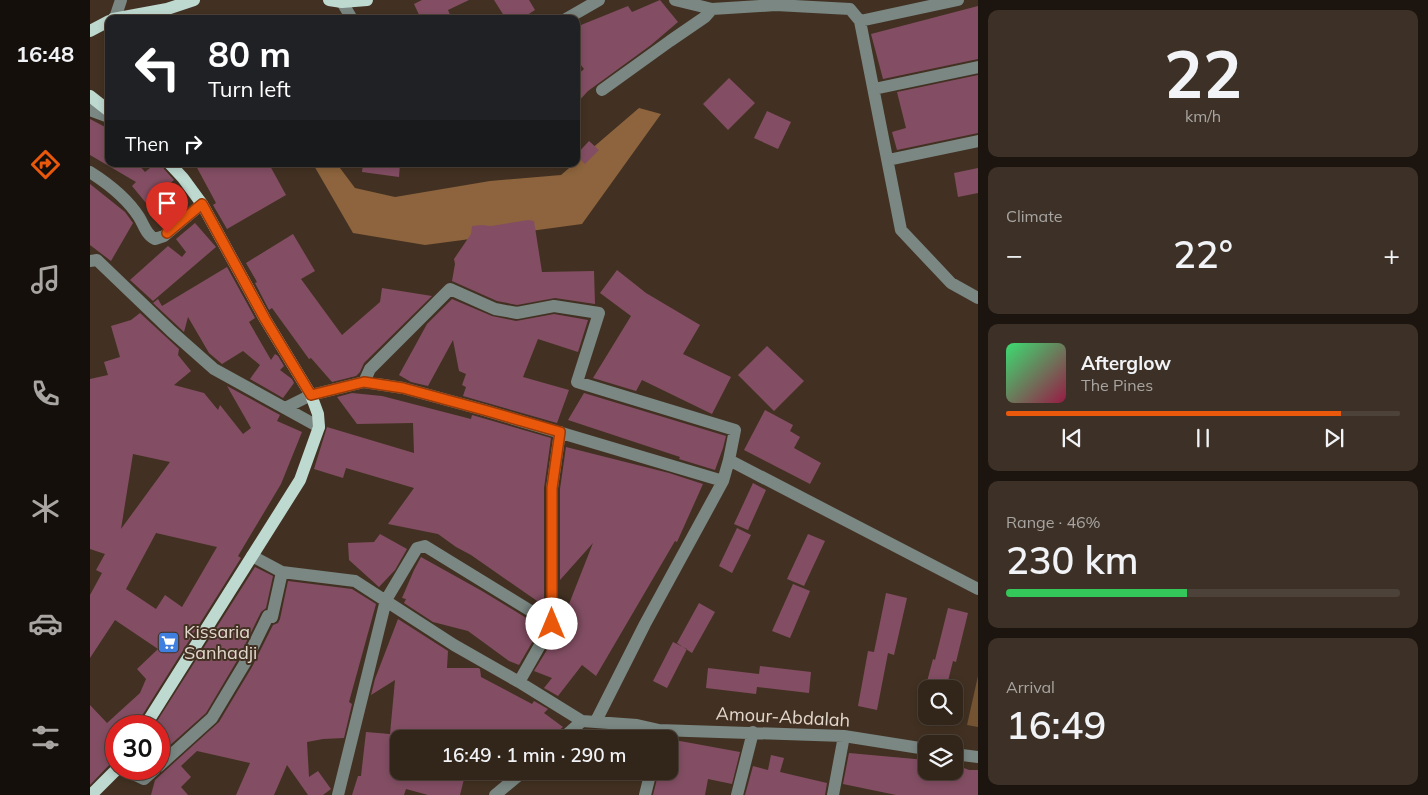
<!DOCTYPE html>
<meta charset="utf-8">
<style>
body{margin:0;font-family:Mulish,sans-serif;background:#3d3127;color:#f1f3f6;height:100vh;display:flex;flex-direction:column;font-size:19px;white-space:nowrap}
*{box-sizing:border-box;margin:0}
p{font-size:16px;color:#a8a5a2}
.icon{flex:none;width:28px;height:28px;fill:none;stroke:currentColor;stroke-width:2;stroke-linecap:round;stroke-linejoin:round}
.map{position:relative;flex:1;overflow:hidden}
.panel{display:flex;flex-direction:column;gap:10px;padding:10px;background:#1c140e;width:450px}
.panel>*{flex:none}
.banner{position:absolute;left:15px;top:15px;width:475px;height:152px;border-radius:10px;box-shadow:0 2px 8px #0003,0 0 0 1px #4d4239;background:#202124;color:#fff;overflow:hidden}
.tools{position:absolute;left:828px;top:680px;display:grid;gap:10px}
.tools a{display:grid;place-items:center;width:45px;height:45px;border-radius:10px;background:#32251a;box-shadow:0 2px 8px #0003,0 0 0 1px #4d4239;font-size:25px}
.speed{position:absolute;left:15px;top:715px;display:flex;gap:10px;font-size:25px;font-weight:700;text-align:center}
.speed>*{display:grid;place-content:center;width:65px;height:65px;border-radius:50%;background:#32251a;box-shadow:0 2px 8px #0003,0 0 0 1px #4d4239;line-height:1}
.speed .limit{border:8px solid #d22;background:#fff;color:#111}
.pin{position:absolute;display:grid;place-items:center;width:42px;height:42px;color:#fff;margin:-51px -21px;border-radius:50% 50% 50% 0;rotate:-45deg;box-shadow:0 0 5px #0007}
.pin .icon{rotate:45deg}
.me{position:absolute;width:55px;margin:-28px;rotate:0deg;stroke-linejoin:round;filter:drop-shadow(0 0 4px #0008)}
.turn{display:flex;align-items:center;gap:18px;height:105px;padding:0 20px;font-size:22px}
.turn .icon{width:65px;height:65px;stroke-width:2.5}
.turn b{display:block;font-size:35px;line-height:42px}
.then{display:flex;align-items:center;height:48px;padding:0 20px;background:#0003;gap:10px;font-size:19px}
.big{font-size:38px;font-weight:600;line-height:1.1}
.panel .tile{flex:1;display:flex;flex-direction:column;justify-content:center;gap:8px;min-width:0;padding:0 18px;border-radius:10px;background:#3d3127}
.panel .dial{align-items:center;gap:0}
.dial b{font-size:65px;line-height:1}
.song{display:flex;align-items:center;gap:15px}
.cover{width:60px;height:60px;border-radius:8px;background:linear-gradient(135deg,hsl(140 70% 55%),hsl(340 70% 35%))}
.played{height:5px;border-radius:2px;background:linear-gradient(90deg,#ea580c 85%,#4d4239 85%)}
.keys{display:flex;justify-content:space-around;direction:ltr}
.heat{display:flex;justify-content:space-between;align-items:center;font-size:28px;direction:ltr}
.charge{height:8px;border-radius:4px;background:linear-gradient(90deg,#34c759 46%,#4d4239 0)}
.trip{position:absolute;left:300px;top:730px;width:288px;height:50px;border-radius:10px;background:#32251a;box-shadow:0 2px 8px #0003,0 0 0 1px #4d4239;font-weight:600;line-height:50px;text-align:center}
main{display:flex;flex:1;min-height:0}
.dock{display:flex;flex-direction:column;width:90px;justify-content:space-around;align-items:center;background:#140f0a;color:#a8a5a2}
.dock .icon{width:35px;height:35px}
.dock .current{color:#ea580c}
.dock b{font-size:22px;color:#f1f3f6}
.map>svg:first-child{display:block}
.green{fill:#745333}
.forest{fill:#8d643d}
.building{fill:#834e63;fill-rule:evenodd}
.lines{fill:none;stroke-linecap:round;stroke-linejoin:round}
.minor{stroke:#7a8783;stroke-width:12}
.major{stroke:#bed9d0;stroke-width:12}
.route-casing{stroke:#983908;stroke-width:12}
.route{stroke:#ea580c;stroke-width:9}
.labels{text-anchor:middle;stroke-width:4;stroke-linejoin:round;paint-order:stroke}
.poi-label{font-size:18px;fill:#e3d8ce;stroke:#423122;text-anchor:start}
.street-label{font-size:18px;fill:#e3d8ce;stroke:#423122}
</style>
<main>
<nav class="dock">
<b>16:48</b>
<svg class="icon current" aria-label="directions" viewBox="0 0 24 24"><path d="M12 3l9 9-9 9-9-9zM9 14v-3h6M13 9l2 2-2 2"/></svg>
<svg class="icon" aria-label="music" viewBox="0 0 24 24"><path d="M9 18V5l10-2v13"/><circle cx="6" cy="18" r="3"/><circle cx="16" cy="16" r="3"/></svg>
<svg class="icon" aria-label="phone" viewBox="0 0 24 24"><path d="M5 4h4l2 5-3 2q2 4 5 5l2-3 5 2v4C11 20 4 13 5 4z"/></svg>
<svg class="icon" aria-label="climate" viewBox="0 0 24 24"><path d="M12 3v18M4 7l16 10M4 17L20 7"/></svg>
<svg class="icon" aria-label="car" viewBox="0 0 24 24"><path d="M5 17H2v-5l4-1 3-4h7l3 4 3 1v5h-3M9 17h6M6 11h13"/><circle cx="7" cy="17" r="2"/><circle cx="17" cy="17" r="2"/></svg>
<svg class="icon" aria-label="filters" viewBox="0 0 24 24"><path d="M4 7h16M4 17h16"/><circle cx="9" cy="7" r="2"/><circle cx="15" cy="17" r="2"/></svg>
</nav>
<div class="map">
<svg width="888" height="795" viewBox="0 0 888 795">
<rect width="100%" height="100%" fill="#423122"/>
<!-- green -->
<path class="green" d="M888 676V727L877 725Z"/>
<!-- forest -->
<path class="forest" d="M549 108 571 114 492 224 335 245 263 233 223 164H247L265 188 305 197 400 181 471 175Z"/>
<!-- building -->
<path class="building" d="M332 0H379L358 10 362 19H331L324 4Z
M404 0H439L445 10 431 19H416Z
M570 0 588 22 561 45 498 91 486 104V76L494 69 486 59V27L538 6 542 12Z
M888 6V59L793 79 781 34Z
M888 75V133L807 150 802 132 816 128 807 92Z
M639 78 665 103 638 130 613 104Z
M677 111 701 122 688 149 664 138Z
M0 119 19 129V164H48L55 172 65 164H72L74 169 84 180 76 187 89 200 70 220 42 186 46 182 0 155Z
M499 141 509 150 495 164 486 155Z
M105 164H179L196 195 137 229 123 205 126 203Z
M273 164H310L309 177 272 172Z
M888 168V193L868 197 864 173Z
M0 184 35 212 43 223 21 261 0 245Z
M438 220 444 221 452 272 504 271 505 304 465 298 427 305 407 301 362 281 365 264 364 259 381 234 382 226 392 225 401 226Z
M105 223 126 247 63 301 40 280 78 246 92 257 96 252 86 239Z
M203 234 225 271 211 279 252 335 290 302 292 288 342 296 274 363 270 372 266 376 242 382 221 358 219 359 182 308 179 310 165 283 167 282 156 263Z
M137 267 165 318 159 322 181 360 185 354 188 356 194 366 190 370 202 379 204 383 193 398 160 379 170 365 153 351 132 364 119 353 98 317 94 332 63 303 68 299 72 306Z
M527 270 556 293 610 325 593 354 641 377 622 414 552 380 546 391 503 378 541 316 510 293Z
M362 299 402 316 426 321 464 314 498 320 488 352 448 339 433 377 479 390 467 423 373 396 376 387 372 385 376 374 369 371 363 340 338 386 321 382 309 375 337 324Z
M50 313 89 349 88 355 101 371 84 385 114 393 128 410 130 405 153 434 161 428 137 386 190 415 187 421 212 432 191 484 148 556 151 558 48 722 47 726H26V761L21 763 0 785V705L17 723 50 693 56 679 47 669 68 649 25 620 0 658V595L12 573 6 570 15 554 0 549V379L18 375 14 362 30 357 21 326 41 320ZM43 454 80 462 31 529ZM66 533 127 547 92 607 75 595 66 609 36 589Z
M677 346 714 381 684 411 648 375Z
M262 393 292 396 381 419 382 415 461 438 454 488V599L450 603 381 555 366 547 348 534 298 524 324 488 256 468 253 478 224 469 237 427 324 453 323 423 267 424 247 397Z
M494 393 636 436 633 448 625 470 589 459 590 457 478 420Z
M675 410 703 425 700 431 710 437 704 448 731 463 720 484 654 450Z
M476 447 579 473 613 484 587 542 585 541 506 676 492 665 468 696 454 688 462 678 444 671 468 632 503 543 470 580V489Z
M663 483 676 490 658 530 644 524Z
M647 528 661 535 642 573 629 566Z
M290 534 317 549 305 570 289 587 259 560 258 543 284 542Z
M718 534 735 541 714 586 697 579Z
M331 557 392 591 451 627 429 665 419 661 378 631 343 622 314 603 316 599 312 598 324 570Z
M165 567 183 576 176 608 171 612 148 659 116 713 69 755V726H64Z
M198 581 262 589 286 604 259 702 262 704 254 738 233 739 217 742 219 777 228 771 241 789 233 795H218L197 765 184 795H146L160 763 107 751 91 766 101 777 91 787 98 795H61L65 780 129 722 162 667 183 625 188 623 190 619Z
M703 584 720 591 700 638 682 631Z
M796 593 817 598 804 655 798 653 787 710 768 706 778 651 784 652Z
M609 603 625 612 602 653 587 643Z
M858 608 878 613 866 662 863 661 856 689H835L843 659 845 660Z
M308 619 358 651 357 668H388L390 669 391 677 442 704 444 701 458 709 454 713 473 727 466 733 464 739H309V771H376L370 795H338L316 789 314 795H262L268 776H271L276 732 300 734 305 680 281 695 285 679Z
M583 642 597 649 577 688 563 681Z
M670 666 721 672 719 693 667 687 666 694 616 688 618 668 669 674Z
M579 739 650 752 642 784 618 779 615 795H563L569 771H579Z
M759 753 836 760V771H864V764L879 770H888V795H806L753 784Z
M681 755 694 758 690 772 737 783 735 795H655L663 766 678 770Z"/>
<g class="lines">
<!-- minor -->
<path class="minor" d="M585 0 622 9 686 5 760 9 770 21
M252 2 262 19
M25 18 31 0
M476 19 509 0
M770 21 811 230 861 283 888 298
M770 21 868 0
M784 89 888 67
M512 90 580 41 615 17 622 9
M0 110 19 117
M798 160 888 141
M0 172C19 184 37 198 49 217 54 225 56 235 65 239L74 236 112 204
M0 261 7 260 81 331 124 369 229 427
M274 382 280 369 360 289 405 309 427 313 464 306 509 313 487 382 645 430 639 460 633 481
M195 408 221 395 274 382 313 388 394 410 633 481 555 624 506 721
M639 460 888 589
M162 556 192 572 265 581 364 645 429 682 492 721 547 725 569 730 754 736 836 749
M429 682 462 624V488L470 432
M472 739 492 721
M864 754 888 757
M69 766 122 718 155 663 178 616 182 617 192 572
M33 769 54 779 65 769
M248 795 296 600 327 548 335 546 462 624
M405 795 434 771
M555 795 561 771
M647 795 663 732
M743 795 754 736"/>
<!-- major -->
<path class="major" d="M239 0 252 2 277 0
M23 19 77 9 104 0
M0 31 19 21
M0 96 19 111
M55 726 210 480 229 427 228 414 221 395 175 319 112 204 93 178 80 164
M1 795 27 769"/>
</g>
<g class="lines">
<defs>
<path id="route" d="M77 233 112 204 175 319 221 395 274 382 313 388 394 410 470 432 462 488V624"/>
</defs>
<!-- route casing -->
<use href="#route" class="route-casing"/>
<!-- route -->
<use href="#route" class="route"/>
</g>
<!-- icons -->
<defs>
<symbol id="supermarket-square" viewBox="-11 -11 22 22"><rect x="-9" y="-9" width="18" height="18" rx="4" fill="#3f7fe0" stroke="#423122"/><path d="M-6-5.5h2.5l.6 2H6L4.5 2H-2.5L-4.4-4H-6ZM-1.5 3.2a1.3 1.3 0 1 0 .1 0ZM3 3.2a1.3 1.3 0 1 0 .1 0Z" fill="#fff"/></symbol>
</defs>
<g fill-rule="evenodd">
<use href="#supermarket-square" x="66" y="630" width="25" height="25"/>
</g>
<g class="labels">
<!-- poi labels -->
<g class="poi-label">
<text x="94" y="638">Kissaria<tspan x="94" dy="21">Sanhadji</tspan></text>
</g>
<!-- street labels -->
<g class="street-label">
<text transform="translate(693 717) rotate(3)" y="6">Amour-Abdalah</text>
</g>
</g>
</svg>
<div class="tools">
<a><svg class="icon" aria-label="search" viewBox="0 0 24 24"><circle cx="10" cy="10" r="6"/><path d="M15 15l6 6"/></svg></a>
<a><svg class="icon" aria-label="layers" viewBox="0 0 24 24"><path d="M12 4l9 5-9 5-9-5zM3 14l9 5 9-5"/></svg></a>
</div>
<div class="speed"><div class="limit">30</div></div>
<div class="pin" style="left:77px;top:233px;background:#d93025"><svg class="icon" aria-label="arrive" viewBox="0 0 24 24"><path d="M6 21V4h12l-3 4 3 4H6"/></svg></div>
<svg class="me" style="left:462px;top:624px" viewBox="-20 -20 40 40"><circle r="19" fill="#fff"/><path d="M0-13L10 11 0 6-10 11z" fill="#ea580c"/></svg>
<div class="trip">16:49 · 1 min · 290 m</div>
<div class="banner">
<div class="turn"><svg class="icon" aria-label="left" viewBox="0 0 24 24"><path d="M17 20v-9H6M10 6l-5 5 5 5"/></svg><div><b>80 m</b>Turn left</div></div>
<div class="then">Then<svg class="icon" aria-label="right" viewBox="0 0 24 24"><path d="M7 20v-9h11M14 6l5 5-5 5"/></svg></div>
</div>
</div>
<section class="panel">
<div class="tile dial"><b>22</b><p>km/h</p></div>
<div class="tile"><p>Climate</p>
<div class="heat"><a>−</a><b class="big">22°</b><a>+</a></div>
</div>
<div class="tile">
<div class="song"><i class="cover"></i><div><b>Afterglow</b><p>The Pines</p></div></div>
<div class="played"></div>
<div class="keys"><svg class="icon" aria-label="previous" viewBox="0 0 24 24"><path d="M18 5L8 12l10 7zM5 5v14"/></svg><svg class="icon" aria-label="pause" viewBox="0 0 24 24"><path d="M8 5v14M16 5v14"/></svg><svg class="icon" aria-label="next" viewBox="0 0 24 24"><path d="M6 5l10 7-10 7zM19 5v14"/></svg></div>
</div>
<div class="tile"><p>Range · 46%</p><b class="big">230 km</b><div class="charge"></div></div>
<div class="tile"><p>Arrival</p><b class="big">16:49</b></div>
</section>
</main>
